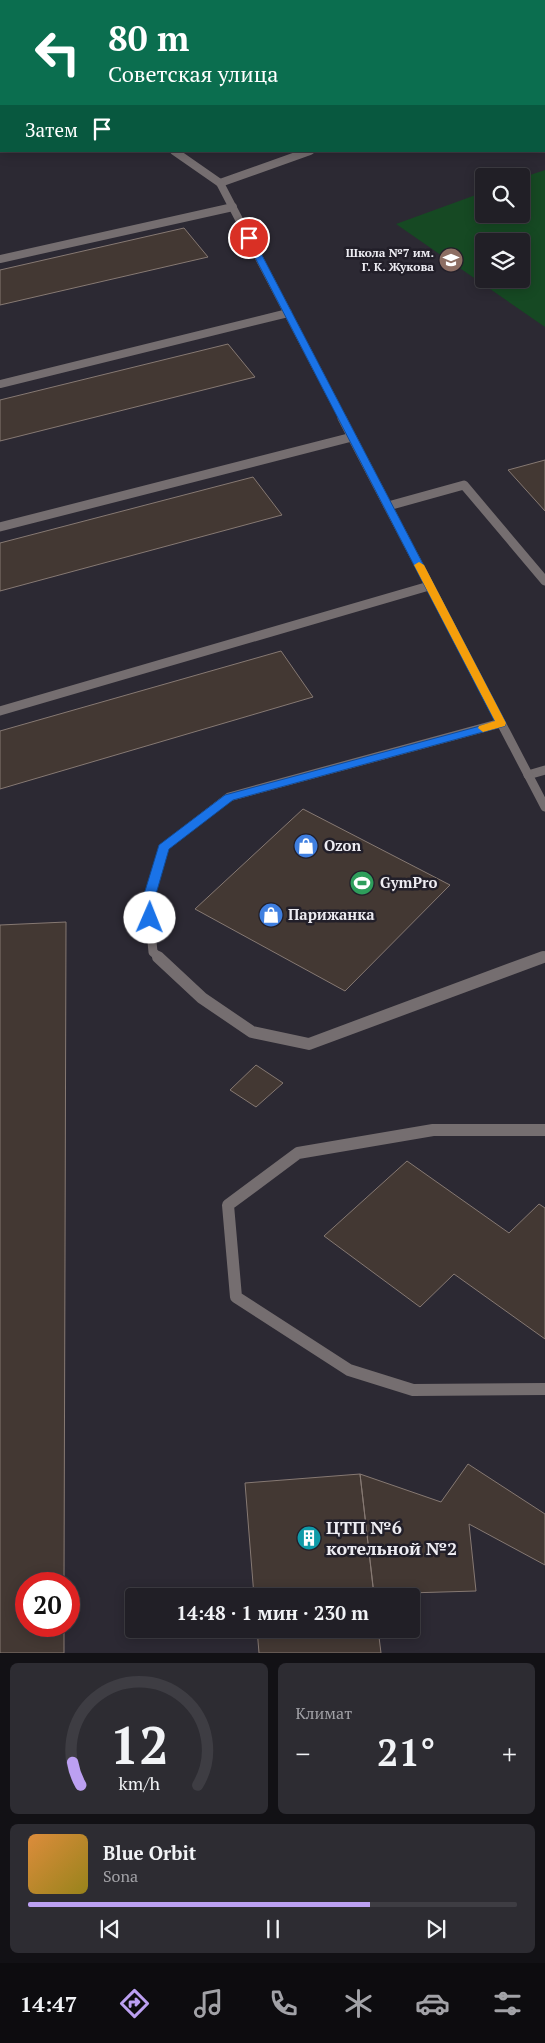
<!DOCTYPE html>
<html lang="ru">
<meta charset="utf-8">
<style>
body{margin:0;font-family:"PT Serif",serif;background:#2d2c32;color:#f1f3f6;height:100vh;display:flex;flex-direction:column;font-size:19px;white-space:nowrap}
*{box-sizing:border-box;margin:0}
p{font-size:16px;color:#a2a2a7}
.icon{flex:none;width:28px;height:28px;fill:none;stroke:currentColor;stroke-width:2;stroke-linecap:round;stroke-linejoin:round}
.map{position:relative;height:1653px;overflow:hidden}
.drawer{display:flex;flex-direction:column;gap:10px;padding:10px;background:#121115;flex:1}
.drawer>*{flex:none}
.guide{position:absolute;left:0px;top:0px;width:545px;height:152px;box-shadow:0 2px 12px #0003,0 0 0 1px #3e3d43;background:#0b6e4f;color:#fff;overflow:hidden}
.tools{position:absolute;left:475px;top:168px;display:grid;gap:10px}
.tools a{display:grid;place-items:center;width:55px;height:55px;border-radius:5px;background:#211f26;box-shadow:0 2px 12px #0003,0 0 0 1px #3e3d43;font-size:25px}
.speed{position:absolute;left:15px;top:1572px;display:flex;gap:10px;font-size:25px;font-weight:700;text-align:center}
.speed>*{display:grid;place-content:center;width:65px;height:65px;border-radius:50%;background:#211f26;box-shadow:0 2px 12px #0003,0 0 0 1px #3e3d43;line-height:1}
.speed .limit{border:8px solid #d22;background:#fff;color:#111}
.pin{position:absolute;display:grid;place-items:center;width:42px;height:42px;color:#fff;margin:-21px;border:2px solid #fff;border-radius:50%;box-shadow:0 1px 5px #0007}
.me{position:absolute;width:55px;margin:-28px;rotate:1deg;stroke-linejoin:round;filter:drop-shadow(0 0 4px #0008)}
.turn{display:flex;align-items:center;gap:18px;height:105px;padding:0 25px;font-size:22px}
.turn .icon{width:65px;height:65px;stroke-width:2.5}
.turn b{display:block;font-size:35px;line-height:42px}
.then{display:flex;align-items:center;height:48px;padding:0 25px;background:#0003;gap:10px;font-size:19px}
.big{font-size:38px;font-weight:800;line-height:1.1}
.drawer .card{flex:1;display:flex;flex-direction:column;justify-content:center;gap:8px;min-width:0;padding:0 18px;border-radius:8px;background:#2d2c32}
.drawer .dial{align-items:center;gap:0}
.dial svg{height:130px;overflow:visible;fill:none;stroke:#3e3d43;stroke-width:7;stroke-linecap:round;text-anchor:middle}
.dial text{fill:#f1f3f6;stroke:none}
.song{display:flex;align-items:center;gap:15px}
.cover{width:60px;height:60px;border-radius:8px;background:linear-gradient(135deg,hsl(30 70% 55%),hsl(50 70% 35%))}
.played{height:5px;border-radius:2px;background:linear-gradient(90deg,#bca0f2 70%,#3e3d43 70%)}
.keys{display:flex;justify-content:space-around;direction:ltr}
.heat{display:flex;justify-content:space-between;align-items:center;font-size:28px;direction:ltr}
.drawer .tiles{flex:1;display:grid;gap:10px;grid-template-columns:1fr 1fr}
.card:last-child{grid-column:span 2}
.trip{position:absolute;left:125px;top:1588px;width:295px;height:50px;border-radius:5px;background:#211f26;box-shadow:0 2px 12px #0003,0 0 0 1px #3e3d43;font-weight:800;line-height:50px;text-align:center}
.menu{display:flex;height:80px;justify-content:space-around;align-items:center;background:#0d0c0f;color:#a2a2a7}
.menu .icon{width:35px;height:35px}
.menu .on{color:#bca0f2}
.menu b{font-size:22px;color:#f1f3f6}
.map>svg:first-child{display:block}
.green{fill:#164923;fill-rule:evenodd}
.building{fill:#433833;stroke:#867973}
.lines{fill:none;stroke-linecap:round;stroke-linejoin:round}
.service-far2{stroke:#756e70;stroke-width:8}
.service-far1{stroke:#756e70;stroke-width:9}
.service{stroke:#756e70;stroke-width:12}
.minor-far1{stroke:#756e70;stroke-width:8}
.minor{stroke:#756e70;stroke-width:9}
.route{fill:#1a73e8;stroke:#114b97}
.slow{fill:#f59e0b}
.labels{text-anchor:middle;stroke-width:5;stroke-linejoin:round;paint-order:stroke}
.far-poi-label{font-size:12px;font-weight:bold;fill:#edecf2;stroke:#221f29;text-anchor:end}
.poi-label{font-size:15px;font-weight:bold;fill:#edecf2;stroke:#221f29;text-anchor:start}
.near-poi-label{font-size:18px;font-weight:bold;fill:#edecf2;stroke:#221f29;text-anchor:start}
</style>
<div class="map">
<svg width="545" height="1653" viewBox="0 0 545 1653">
<rect width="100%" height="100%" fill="#2c2933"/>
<!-- green -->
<path class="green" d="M545 170V327L396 224 484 192V214H521V178ZM484 241H521V279H484Z"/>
<!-- building -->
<path class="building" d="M184 228 208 257 0 305V270Z
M228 344 255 377 0 441V400Z
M545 460V511L508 470Z
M253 477 282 515 0 591V543Z
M281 651 313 697 0 789V731Z
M303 809 450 885 345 991 195 909Z
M66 922 64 1584H26V1626H64V1653H0V925Z
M256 1065 283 1083 256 1107 230 1090Z
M407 1161 509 1233 539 1204 545 1208V1339L454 1274 420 1307 324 1236Z
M468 1464 545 1514V1565L469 1524 476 1591 374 1594 360 1474 441 1502Z
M360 1474 374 1596H254L245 1483Z
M257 1629H378L381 1653H259Z"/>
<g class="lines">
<!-- service-far2 -->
<path class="service-far2" d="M417 0 419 1
M174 151 220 183 310 151
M0 259 233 207
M0 384 288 313"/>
<!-- service-far1 -->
<path class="service-far1" d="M388 506 464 485 545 581
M0 527 352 437
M0 711 429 586
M528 775 545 770
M160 958 153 952 148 901 163 848 229 797 501 723
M539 958 545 956"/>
<!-- service -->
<path class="service" d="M158 957 202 998 252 1032 309 1044 543 957
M545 1130H433L298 1153 228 1205 236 1297 349 1370 413 1390 545 1389"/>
<!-- minor-far1 -->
<path class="minor-far1" d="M220 183 343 419"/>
<!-- minor -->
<path class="minor" d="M342 418 545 807"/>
</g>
<!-- route -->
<path class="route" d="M246 236 253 238 506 723 505 726 233 800 169 849 154 901 156 918 150 922 144 918 142 901 159 845 225 795 495 722 245 238Z"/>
<!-- slow -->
<path class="slow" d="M419 562 424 565 506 723 505 726 483 732 478 728 479 726 495 721 414 565Z"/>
<!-- icons -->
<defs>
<symbol id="school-disc" viewBox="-11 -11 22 22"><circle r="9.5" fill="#8d6e63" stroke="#221f29"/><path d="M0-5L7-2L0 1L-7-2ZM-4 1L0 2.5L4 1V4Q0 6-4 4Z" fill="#fff"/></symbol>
<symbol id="shop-disc" viewBox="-11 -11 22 22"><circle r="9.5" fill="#3f7fe0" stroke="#221f29"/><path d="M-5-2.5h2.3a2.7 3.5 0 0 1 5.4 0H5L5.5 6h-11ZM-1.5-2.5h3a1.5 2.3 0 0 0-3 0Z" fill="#fff"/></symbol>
<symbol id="stadium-disc" viewBox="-11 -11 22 22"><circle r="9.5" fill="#2e9e5b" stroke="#221f29"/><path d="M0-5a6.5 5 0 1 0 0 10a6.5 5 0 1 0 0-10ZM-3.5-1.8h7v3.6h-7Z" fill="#fff"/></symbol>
<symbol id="building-disc" viewBox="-11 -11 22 22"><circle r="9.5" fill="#0f9aa8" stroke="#221f29"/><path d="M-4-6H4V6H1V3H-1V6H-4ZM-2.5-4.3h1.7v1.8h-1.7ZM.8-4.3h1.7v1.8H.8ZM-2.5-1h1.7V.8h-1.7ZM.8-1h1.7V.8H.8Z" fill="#fff"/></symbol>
</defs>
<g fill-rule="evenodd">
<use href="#school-disc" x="437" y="246" width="28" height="28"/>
<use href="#shop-disc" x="292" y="832" width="28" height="28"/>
<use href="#stadium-disc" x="348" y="869" width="28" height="28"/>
<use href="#shop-disc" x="257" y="901" width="28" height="28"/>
<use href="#building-disc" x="295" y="1524" width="28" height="28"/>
</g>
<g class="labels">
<!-- far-poi labels -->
<g class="far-poi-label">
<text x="434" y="257">Школа №7 им.<tspan x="434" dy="14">Г. К. Жукова</tspan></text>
</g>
<!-- poi labels -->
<g class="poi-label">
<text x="324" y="851">Ozon</text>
<text x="380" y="888">GymPro</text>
<text x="288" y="920">Парижанка</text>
</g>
<!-- near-poi labels -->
<g class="near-poi-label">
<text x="326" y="1534">ЦТП №6<tspan x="326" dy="21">котельной №2</tspan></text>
</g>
</g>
</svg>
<div class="tools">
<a><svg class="icon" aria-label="search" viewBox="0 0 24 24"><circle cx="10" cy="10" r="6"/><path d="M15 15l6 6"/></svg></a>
<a><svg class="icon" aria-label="layers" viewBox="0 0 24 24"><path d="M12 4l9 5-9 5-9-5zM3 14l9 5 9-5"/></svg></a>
</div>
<div class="speed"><div class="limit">20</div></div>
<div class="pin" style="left:249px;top:238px;background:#d93025"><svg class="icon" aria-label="arrive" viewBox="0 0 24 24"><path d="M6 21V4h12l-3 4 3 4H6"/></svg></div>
<svg class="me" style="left:150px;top:918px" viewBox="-20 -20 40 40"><circle r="19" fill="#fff"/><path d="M0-13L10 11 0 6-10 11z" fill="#1a73e8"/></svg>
<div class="trip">14:48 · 1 мин · 230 m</div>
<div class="guide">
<div class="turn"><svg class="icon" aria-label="left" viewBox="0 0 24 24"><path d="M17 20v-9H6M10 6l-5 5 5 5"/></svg><div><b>80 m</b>Советская улица</div></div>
<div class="then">Затем<svg class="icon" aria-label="arrive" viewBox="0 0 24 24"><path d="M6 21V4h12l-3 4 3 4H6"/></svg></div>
</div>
</div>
<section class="drawer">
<div class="tiles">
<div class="card dial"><svg viewBox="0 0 100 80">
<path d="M14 69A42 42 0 1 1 86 69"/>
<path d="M14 69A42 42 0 0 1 9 55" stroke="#bca0f2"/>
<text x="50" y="56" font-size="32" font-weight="700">12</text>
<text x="50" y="72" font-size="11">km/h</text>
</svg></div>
<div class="card"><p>Климат</p>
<div class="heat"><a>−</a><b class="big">21°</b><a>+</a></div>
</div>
<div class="card">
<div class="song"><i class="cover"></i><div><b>Blue Orbit</b><p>Sona</p></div></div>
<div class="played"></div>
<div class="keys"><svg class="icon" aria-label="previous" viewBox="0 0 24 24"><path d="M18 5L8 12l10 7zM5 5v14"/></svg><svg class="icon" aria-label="pause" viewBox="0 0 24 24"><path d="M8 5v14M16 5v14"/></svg><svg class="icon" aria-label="next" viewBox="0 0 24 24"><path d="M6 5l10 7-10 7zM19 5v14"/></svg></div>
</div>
</div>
</section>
<nav class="menu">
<b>14:47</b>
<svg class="icon on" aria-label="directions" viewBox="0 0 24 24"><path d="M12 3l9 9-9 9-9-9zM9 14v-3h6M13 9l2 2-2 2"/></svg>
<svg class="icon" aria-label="music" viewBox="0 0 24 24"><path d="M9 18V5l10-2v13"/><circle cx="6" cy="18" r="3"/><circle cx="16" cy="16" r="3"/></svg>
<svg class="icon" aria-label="phone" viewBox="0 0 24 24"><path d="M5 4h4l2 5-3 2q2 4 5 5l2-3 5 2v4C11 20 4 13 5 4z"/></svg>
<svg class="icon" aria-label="climate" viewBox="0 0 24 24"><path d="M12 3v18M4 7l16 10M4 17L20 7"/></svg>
<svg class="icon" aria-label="car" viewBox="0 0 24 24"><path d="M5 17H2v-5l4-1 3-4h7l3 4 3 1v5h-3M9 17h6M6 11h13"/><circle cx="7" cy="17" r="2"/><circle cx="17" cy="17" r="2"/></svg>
<svg class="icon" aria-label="filters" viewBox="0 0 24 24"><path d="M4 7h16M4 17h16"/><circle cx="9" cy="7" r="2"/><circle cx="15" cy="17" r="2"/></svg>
</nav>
